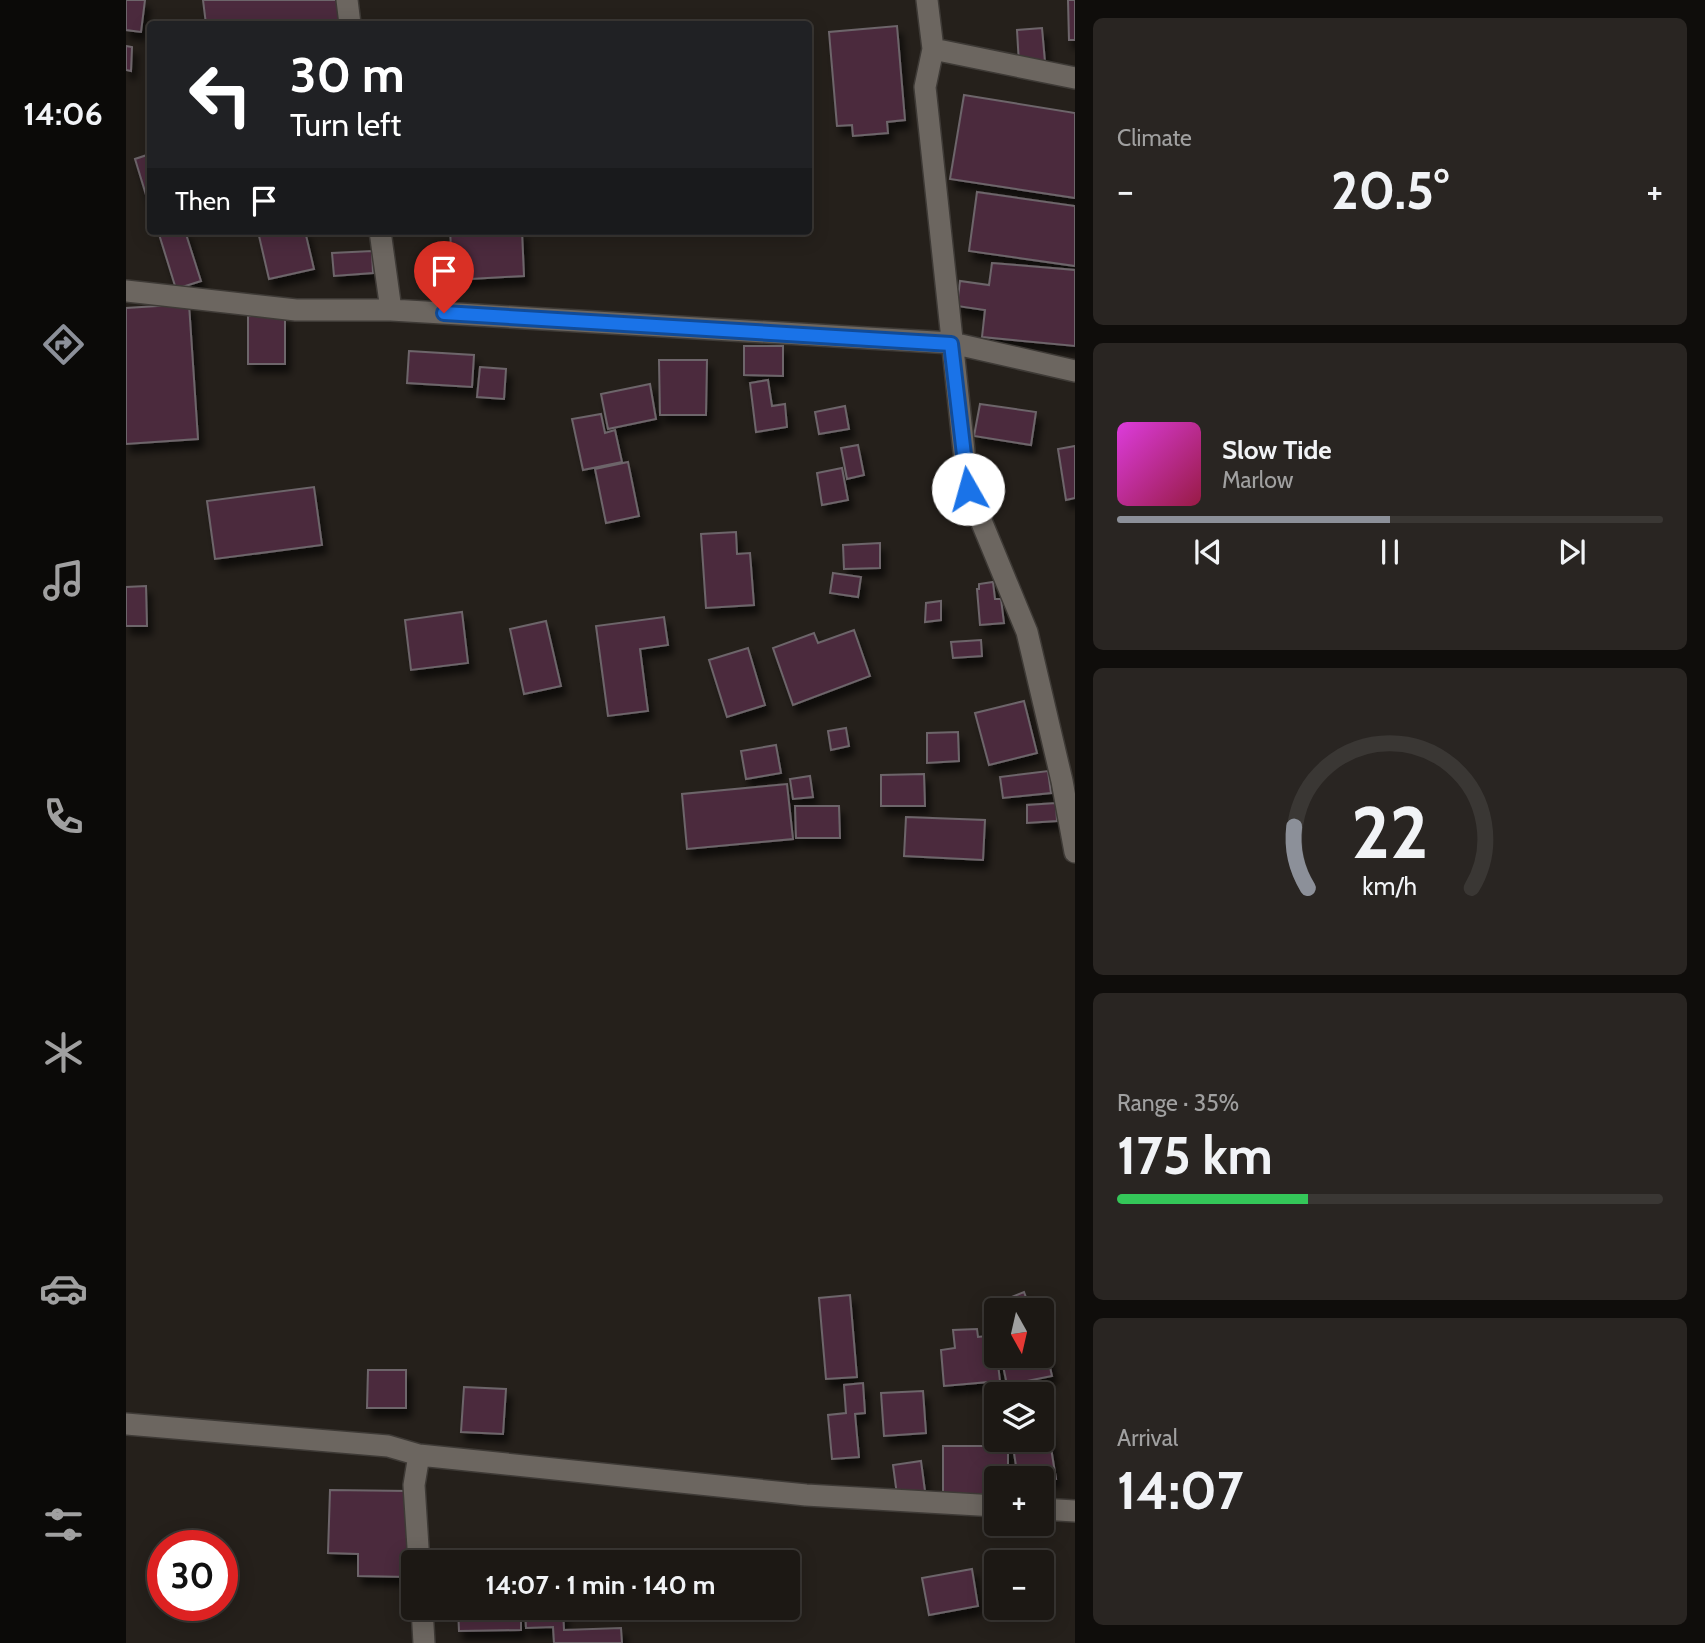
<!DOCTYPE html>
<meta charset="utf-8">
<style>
body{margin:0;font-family:Cabin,sans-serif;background:#292522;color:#f1f3f6;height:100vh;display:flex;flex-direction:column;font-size:26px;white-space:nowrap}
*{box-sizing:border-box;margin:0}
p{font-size:23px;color:#a0a0a0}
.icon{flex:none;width:38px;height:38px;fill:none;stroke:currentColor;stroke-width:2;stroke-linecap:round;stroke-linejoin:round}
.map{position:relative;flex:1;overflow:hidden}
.details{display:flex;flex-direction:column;gap:18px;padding:18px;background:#0f0d0b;width:630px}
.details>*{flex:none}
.hud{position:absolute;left:21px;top:21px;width:665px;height:214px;border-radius:7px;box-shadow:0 4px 18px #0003,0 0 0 2px #3a3734;background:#202124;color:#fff;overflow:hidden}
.needle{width:46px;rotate:172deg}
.buttons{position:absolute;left:858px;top:1298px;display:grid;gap:14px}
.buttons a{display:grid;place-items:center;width:70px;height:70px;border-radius:7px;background:#1c1814;box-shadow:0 4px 18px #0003,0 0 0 2px #3a3734;font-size:35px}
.speed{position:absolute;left:21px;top:1530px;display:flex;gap:14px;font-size:35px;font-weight:700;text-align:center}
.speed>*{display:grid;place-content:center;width:91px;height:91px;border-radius:50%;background:#1c1814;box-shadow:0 4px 18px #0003,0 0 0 2px #3a3734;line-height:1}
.speed .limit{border:10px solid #d22;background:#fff;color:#111}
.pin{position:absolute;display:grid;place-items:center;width:60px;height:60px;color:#fff;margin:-72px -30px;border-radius:50% 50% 50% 0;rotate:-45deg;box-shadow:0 0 7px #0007}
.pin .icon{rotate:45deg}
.me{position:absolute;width:77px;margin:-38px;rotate:353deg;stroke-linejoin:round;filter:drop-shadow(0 0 5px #0008)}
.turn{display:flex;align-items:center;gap:24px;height:147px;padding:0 28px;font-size:32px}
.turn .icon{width:91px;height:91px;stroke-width:2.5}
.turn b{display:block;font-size:49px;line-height:60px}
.then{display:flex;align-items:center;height:66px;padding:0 28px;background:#0003;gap:14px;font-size:26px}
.big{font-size:52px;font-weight:700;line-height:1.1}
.details .widget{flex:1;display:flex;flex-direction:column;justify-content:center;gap:10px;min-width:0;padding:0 24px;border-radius:10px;background:#292522}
.details .dial{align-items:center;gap:0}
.dial svg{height:182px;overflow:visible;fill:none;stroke:#3a3734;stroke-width:7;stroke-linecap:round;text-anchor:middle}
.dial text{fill:#f1f3f6;stroke:none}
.song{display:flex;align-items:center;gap:21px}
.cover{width:84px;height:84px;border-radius:10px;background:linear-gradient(135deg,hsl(300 70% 55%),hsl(340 70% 35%))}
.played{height:7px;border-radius:4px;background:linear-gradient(90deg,#8c9099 50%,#3a3734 50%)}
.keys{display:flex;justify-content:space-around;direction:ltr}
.heat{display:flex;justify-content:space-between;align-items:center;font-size:38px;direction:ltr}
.charge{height:10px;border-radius:5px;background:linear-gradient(90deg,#34c759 35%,#3a3734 0)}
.trip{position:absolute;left:275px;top:1550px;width:399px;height:70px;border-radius:7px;background:#1c1814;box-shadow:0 4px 18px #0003,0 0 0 2px #3a3734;font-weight:700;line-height:70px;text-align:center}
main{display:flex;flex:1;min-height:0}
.tabs{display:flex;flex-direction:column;width:126px;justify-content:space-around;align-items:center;background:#0b0a08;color:#a0a0a0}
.tabs .icon{width:49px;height:49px}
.tabs .selected{color:#8c9099}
.tabs b{font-size:32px;color:#f1f3f6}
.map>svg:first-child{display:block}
.building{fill:#4b2b3e;stroke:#6d656a;stroke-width:2;filter:url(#shadow)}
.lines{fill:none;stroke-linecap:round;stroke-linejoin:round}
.street-casing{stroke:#3e3a36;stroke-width:24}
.street{stroke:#6c6660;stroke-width:21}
.route-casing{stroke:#114b97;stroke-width:18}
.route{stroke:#1a73e8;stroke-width:12}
</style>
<main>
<nav class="tabs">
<b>14:06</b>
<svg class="icon selected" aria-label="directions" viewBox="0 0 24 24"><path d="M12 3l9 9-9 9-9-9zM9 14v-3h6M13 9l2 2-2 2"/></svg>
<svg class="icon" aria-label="music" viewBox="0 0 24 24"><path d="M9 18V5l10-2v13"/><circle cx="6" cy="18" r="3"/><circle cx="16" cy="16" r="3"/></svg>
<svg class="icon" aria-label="phone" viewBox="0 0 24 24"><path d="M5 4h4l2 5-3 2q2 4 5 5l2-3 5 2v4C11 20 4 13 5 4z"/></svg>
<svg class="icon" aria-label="climate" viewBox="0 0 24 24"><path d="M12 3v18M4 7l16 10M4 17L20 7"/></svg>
<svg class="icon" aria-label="car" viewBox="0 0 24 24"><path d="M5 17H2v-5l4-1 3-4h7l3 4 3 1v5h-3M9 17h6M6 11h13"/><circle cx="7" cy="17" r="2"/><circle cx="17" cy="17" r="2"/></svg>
<svg class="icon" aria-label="filters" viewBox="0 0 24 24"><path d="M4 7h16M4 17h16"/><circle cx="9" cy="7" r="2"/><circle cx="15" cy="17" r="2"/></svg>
</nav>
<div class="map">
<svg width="949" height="1643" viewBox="0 0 949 1643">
<defs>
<filter id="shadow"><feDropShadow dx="4.5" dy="8" stdDeviation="3.5" flood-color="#0009"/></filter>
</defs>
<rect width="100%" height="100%" fill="#25201b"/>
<!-- building -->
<path class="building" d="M0 0H19L15 32 0 30Z
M77 0H214L217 24H80Z
M942 0H949V40H943Z
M771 26 779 120 761 122 762 133 727 136 726 125 711 126 703 32Z
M916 28 919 62 893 64 891 30Z
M0 46 6 47 5 71 0 70Z
M838 95 949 113V198L824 179Z
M24 154V208L9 159Z
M851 192 949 206V266L843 251Z
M32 231H59L75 281 50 289Z
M154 231H179L188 269 143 279 133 236Z
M324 231H396L398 276 327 280Z
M246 251 247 273 208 276 206 253Z
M866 263 949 270V346L856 337 859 310 831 306 834 281 863 285Z
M63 304 72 439 0 444V308Z
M122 316H159V364H122Z
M618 346H657V376L618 375Z
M283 351 348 355 346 387 281 383Z
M533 360H581L580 415H534Z
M354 367 380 369 378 399 351 397Z
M642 380 646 406 659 404 661 427 630 432 624 383Z
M524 384 530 419 482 429 475 394Z
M854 404 910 412 905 445 848 436Z
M719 406 723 429 693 434 689 412Z
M475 414 479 433 489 430 496 462 457 470 446 419Z
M732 445 738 475 721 479 715 448Z
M949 446V498L940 500 932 449Z
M502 462 513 516 480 523 469 469Z
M716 468 722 500 696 505 691 473Z
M188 487 196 545 89 559 81 501Z
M610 532 611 554 624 553 628 605 580 608 575 534Z
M754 543V568L718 569 717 545Z
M707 573 735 577 732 597 704 593Z
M867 582 869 599H875L878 623 854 625 851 589H853V584Z
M20 586 21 626H0V587Z
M815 601V620L799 622 800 603Z
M336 612 342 663 285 670 279 620Z
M538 617 542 645 514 649 522 711 482 716 470 626Z
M420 621 435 686 398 694 384 629Z
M728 630 744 676 667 705 647 648 688 633 692 643Z
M855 640 856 656 827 658 825 642Z
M622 648 639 705 601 717 583 660Z
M898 701 911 753 863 765 849 713Z
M720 728 723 746 705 750 702 731Z
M832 732 833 761 801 763V733Z
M650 745 655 773 620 779 615 751Z
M922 771 925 793 877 798 874 777Z
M798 774 799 806H755V775Z
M684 776 687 797 667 799 664 779Z
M661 784 667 839 561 849 556 794Z
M930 803 931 821 901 823V805Z
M669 806H713L714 838H670Z
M780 817 859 820 857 860 778 856Z
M898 1292 905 1311H882L878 1300Z
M724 1295 731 1377 700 1379 693 1298Z
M851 1329 852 1337 869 1335 870 1356H871L874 1381 818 1386 815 1350 829 1348 827 1330Z
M915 1336H917L926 1376 881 1385 875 1356H915Z
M242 1370H280V1408H241Z
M737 1383 739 1413 729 1414 733 1457 706 1459 702 1415 720 1413 718 1385Z
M338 1387 380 1389 377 1434 335 1432Z
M797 1391 800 1433 758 1436 755 1393Z
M922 1429 930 1479 915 1481V1479H892L886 1440H915V1430Z
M817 1446H882V1479H870V1494H817Z
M795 1461 799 1491 771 1495 767 1465Z
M204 1490 284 1491 282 1577 232 1576V1554L202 1553Z
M846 1569 852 1606 803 1615 796 1578Z
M332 1608H395V1630L333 1631Z
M399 1608H437L438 1630 495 1628 496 1643H428L427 1627 400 1628Z"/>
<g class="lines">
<defs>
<path id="street" d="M221 0 224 24
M801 0 807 49 799 87 842 489 901 632 936 781 949 852
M807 49 949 78
M254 231 265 310
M0 291 170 310H265L826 343 949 371
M0 1424 262 1446 293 1455 680 1495 870 1506
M293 1455 288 1485 293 1563
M915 1509 949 1511
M296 1608 298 1643"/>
</defs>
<!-- street casing -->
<use href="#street" class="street-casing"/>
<!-- street -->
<use href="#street" class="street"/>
</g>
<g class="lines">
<defs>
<path id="route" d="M318 313 825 344 842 489"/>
</defs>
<!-- route casing -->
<use href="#route" class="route-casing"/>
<!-- route -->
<use href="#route" class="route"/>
</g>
</svg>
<div class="buttons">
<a><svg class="needle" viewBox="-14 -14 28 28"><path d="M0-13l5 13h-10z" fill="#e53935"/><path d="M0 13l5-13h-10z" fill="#a0a0a0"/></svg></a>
<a><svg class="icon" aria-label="layers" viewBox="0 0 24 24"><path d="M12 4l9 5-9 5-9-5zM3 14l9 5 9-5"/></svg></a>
<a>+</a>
<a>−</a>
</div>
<div class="speed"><div class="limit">30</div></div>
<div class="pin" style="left:318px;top:313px;background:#d93025"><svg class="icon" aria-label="arrive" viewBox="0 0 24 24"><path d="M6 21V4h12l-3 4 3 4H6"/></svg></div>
<svg class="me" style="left:842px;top:489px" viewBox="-20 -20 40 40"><circle r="19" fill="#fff"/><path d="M0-13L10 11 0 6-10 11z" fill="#1a73e8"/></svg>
<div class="trip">14:07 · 1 min · 140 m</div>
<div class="hud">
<div class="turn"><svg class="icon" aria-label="left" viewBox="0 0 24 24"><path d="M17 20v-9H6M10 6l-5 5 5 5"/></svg><div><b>30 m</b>Turn left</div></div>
<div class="then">Then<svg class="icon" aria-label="arrive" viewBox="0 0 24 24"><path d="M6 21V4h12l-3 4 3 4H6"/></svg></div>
</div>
</div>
<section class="details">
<div class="widget"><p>Climate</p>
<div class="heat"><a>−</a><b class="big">20.5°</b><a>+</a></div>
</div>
<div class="widget">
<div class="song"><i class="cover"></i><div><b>Slow Tide</b><p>Marlow</p></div></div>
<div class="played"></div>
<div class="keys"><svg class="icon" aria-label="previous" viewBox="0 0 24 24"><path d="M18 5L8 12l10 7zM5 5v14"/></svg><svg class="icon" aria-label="pause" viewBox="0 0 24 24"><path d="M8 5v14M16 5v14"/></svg><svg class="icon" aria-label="next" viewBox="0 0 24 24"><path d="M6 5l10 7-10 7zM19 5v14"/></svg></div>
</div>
<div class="widget dial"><svg viewBox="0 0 100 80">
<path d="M14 69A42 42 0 1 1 86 69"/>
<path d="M14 69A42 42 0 0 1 8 42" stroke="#8c9099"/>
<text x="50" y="56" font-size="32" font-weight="700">22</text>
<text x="50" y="72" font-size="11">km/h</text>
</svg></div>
<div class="widget"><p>Range · 35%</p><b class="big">175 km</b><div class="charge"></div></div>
<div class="widget"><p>Arrival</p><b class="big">14:07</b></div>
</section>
</main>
